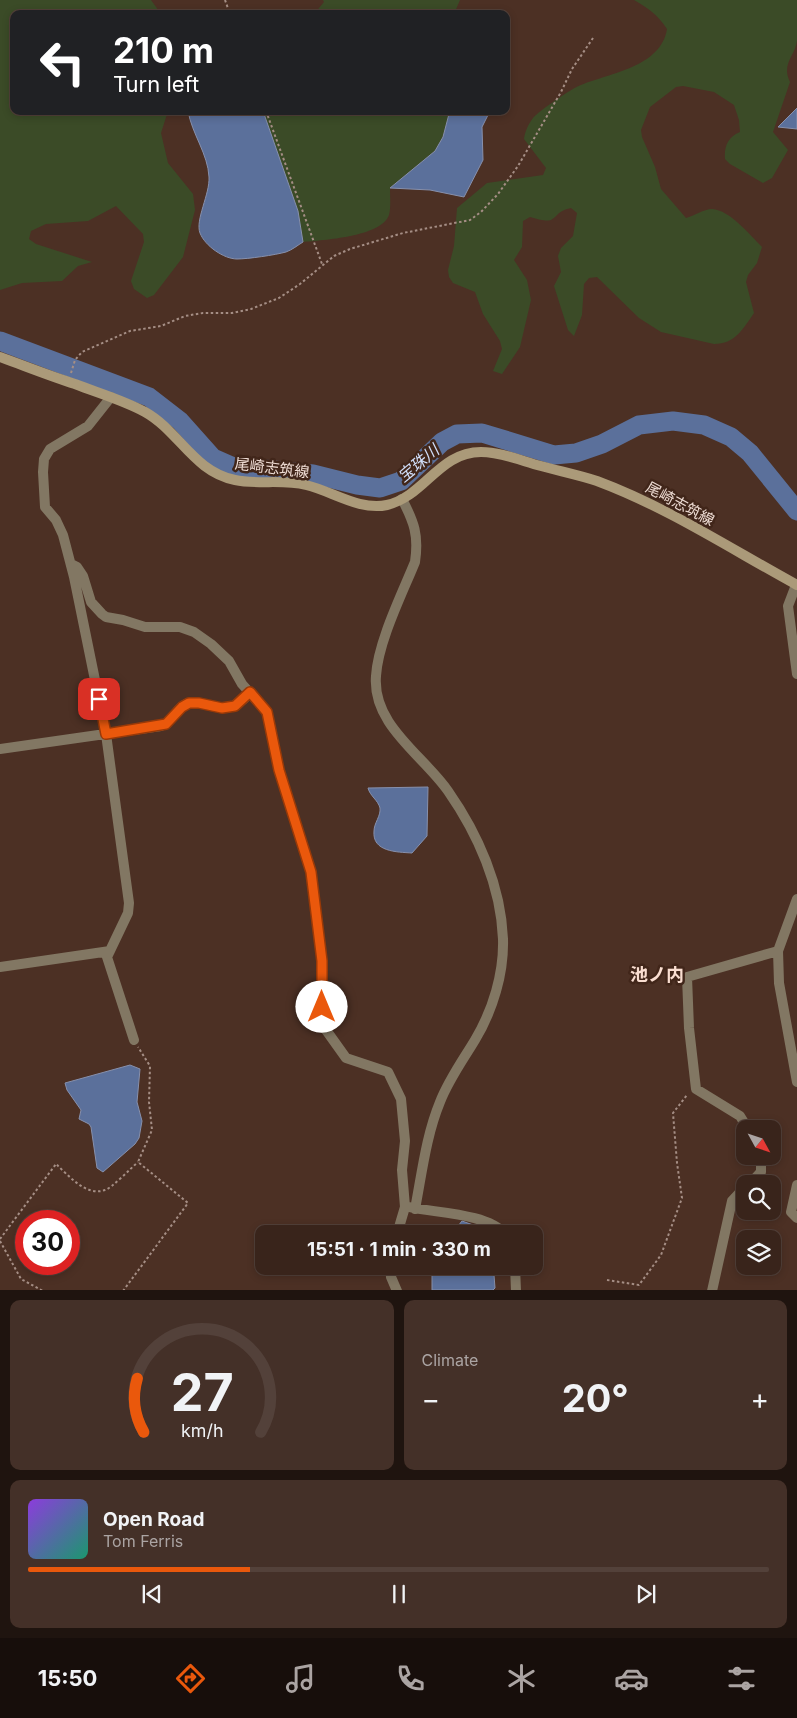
<!DOCTYPE html>
<meta charset="utf-8">
<style>
body{margin:0;font-family:Inter,"Noto Sans JP",sans-serif;background:#443028;color:#f1f3f6;height:100vh;display:flex;flex-direction:column;font-size:19px;white-space:nowrap}
*{box-sizing:border-box;margin:0}
p{font-size:16px;color:#aba4a3}
.icon{flex:none;width:28px;height:28px;fill:none;stroke:currentColor;stroke-width:2;stroke-linecap:round;stroke-linejoin:round}
.map{position:relative;height:1290px;overflow:hidden}
.panel{display:flex;flex-direction:column;gap:10px;padding:10px;background:#1f140f;flex:1}
.panel>*{flex:none}
.banner{position:absolute;left:10px;top:10px;width:500px;height:105px;border-radius:10px;box-shadow:0 2px 8px #0003,0 0 0 1px #53413a;background:#202124;color:#fff;overflow:hidden}
.needle{width:32px;rotate:130deg}
.buttons{position:absolute;left:736px;top:1120px;display:grid;gap:10px}
.buttons a{display:grid;place-items:center;width:45px;height:45px;border-radius:10px;background:#39241b;box-shadow:0 2px 8px #0003,0 0 0 1px #53413a;font-size:25px}
.speed{position:absolute;left:15px;top:1210px;display:flex;gap:10px;font-size:25px;font-weight:700;text-align:center}
.speed>*{display:grid;place-content:center;width:65px;height:65px;border-radius:50%;background:#39241b;box-shadow:0 2px 8px #0003,0 0 0 1px #53413a;line-height:1}
.speed .limit{border:8px solid #d22;background:#fff;color:#111}
.pin{position:absolute;display:grid;place-items:center;width:42px;height:42px;color:#fff;margin:-21px;border-radius:10px;box-shadow:0 2px 8px #0006}
.me{position:absolute;width:55px;margin:-28px;rotate:0deg;stroke-linejoin:round;filter:drop-shadow(0 0 4px #0008)}
.turn{display:flex;align-items:center;gap:18px;height:105px;padding:0 20px;font-size:22px}
.turn .icon{width:65px;height:65px;stroke-width:2.5}
.turn b{display:block;font-size:35px;line-height:42px}
.big{font-size:38px;font-weight:700;line-height:1.1}
.panel .tile{flex:1;display:flex;flex-direction:column;justify-content:center;gap:8px;min-width:0;padding:0 18px;border-radius:10px;background:#443028}
.panel .dial{align-items:center;gap:0}
.dial svg{height:130px;overflow:visible;fill:none;stroke:#53413a;stroke-width:7;stroke-linecap:round;text-anchor:middle}
.dial text{fill:#f1f3f6;stroke:none}
.song{display:flex;align-items:center;gap:15px}
.cover{width:60px;height:60px;border-radius:8px;background:linear-gradient(135deg,hsl(270 70% 55%),hsl(160 70% 35%))}
.played{height:5px;border-radius:2px;background:linear-gradient(90deg,#ea580c 30%,#53413a 30%)}
.keys{display:flex;justify-content:space-around;direction:ltr}
.heat{display:flex;justify-content:space-between;align-items:center;font-size:28px;direction:ltr}
.panel .tiles{flex:1;display:grid;gap:10px;grid-template-columns:1fr 1fr}
.tile:last-child{grid-column:span 2}
.trip{position:absolute;left:255px;top:1225px;width:288px;height:50px;border-radius:10px;background:#39241b;box-shadow:0 2px 8px #0003,0 0 0 1px #53413a;font-weight:700;line-height:50px;text-align:center}
.dock{display:flex;height:80px;justify-content:space-around;align-items:center;background:#170e0b;color:#aba4a3}
.dock .icon{width:35px;height:35px}
.dock .selected{color:#ea580c}
.dock b{font-size:22px;color:#f1f3f6}
.map>svg:first-child{display:block}
.green{fill:#3b4b27}
.water{fill:#5b709b;stroke:#8790ac}
.lines{fill:none;stroke-linecap:round;stroke-linejoin:round}
.river{stroke:#5b709b;stroke-width:19}
.path{stroke:#a58e85;stroke-width:2;stroke-dasharray:2.5 2.5;stroke-linecap:butt}
.street{stroke:#827763;stroke-width:10}
.secondary{stroke:#ab9a79;stroke-width:10}
.route-casing{stroke:#983908;stroke-width:12}
.route{stroke:#ea580c;stroke-width:9}
.labels{text-anchor:middle;stroke-width:5;stroke-linejoin:round;paint-order:stroke}
.street-label{font-size:15px;fill:#eedcd4;stroke:#41261a}
.water-label{font-size:16px;font-style:italic;fill:#d2e0fc;stroke:#41261a}
.quarter-label{font-size:18px;font-weight:bold;fill:#faded1;stroke:#41261a}
</style>
<div class="map">
<svg width="797" height="1291" viewBox="0 0 797 1291">
<rect width="100%" height="100%" fill="#4c3024"/>
<!-- green -->
<path class="green" d="M0 0H151L161 14H14V111H168L161 133 168 163 193 194 195 210 183 257 154 295 147 298 134 289 131 281 144 242 143 234 116 206 88 221 46 224 31 231 29 239 36 244 92 262 78 266 62 281 22 283 0 290Z
M323 0H460L454 14H314L324 2Z
M634 0H797C797 13 797 28 797 41 795 56 781 64 790 82L773 132 788 150 772 178 763 183 730 164 725 159C724 146 728 137 740 132L739 120 734 105 714 92 683 86 676 87 650 107 641 130 642 137 655 167 661 189 686 218C694 216 704 209 712 209 730 210 750 235 762 247L757 263 748 275 746 282 754 313C743 329 735 344 714 344L661 332 639 318 597 277 589 278 584 284 582 315 574 336 568 330 554 286 561 272 558 256 561 248 573 236 577 213 571 208C548 213 562 227 530 217L523 221 522 247 514 260 527 280 531 300 520 347 502 374 493 371 502 349 500 341 483 314 475 292 453 283 449 277 448 270 454 246 457 208 487 183 543 175 546 168 524 139C525 131 528 125 533 118 539 111 572 88 581 85 610 73 661 67 667 29 658 15 648 8 634 0Z
M263 111H451L449 114 443 137 435 151 390 188C390 196 391 208 389 215 381 237 323 240 303 242L298 211Z"/>
<!-- water -->
<path class="water" d="M797 108V129L778 127Z
M188 111H263L298 211 303 242C298 245 292 250 286 252 275 255 248 259 237 259 224 259 205 246 200 233 195 220 210 194 209 177 208 154 192 134 188 111Z
M451 111H488L489 113 482 127 483 160 464 197 430 190 390 188 435 151 443 137 449 114Z
M428 787 427 836 412 853C397 852 372 852 374 831 374 823 381 816 380 808 378 800 370 796 368 788Z
M130 1065 140 1069 137 1102 142 1121 139 1138 135 1144 103 1172 97 1168 91 1127 89 1124 79 1119 81 1110 67 1090 65 1083Z
M462 1221 476 1226 488 1234H447L448 1229 458 1226Z
M435 1266H501L494 1275 495 1288 493 1290H432V1272Z"/>
<g class="lines">
<!-- river -->
<path class="river" d="M0 341 149 397 180 421 213 458 238 469H264L313 474 357 485 380 488 401 481 442 442 457 434 482 433 554 455 576 453 602 444 639 425 673 421 704 425 731 437 750 453 797 511"/>
<!-- path -->
<path class="path" d="M225 0 230 14
M266 111 322 264
M71 373 75 360 82 352 130 331 161 326 185 316 203 313H232L251 309 279 298 300 284 334 256 350 249 403 233 470 220 481 212 498 194 518 166 561 92 572 69 593 38
M0 1239 56 1164C68 1175 86 1197 105 1190 112 1188 131 1168 138 1162
M0 1241 21 1279 43 1291
M607 1280 639 1285 661 1255 682 1198 677 1163 673 1113 687 1095
M123 1291 188 1203 138 1162 152 1130 149 1102 150 1066 138 1047"/>
<!-- street -->
<path class="street" d="M111 397 88 426 50 449 44 459 43 472 45 507 56 520 63 535 74 577 106 734 129 903 128 913 107 957 134 1040
M402 499C414 522 419 535 415 562 402 594 378 642 376 676 372 725 423 755 448 791 478 834 501 886 503 939 504 973 493 1010 475 1040 463 1060 449 1079 440 1102 426 1136 422 1173 415 1209
M71 564 77 567 83 576 91 602 102 614 106 617 123 620 145 627H180L194 632 211 644 229 661 242 684 267 712 279 770 311 872 322 961 321 1023 346 1058 388 1072 401 1099 405 1141 402 1170 405 1207 397 1234
M796 585 788 606 797 674
M0 749 161 726C173 722 176 707 188 703 193 702 198 703 204 704 226 710 234 710 250 693
M797 899 778 951 779 983 797 1082
M0 967 110 951
M748 1129 740 1116 696 1089 689 1028 687 977 778 951
M750 1184 761 1172V1161L759 1156
M797 1185 791 1212 797 1218
M409 1207C435 1213 487 1213 505 1234
M390 1266 391 1277 397 1291
M515 1266 516 1291
M712 1291 732 1201 745 1187"/>
<!-- secondary -->
<path class="secondary" d="M0 357C25 366 50 376 75 384 98 393 123 400 145 412 179 431 194 472 235 480 258 485 283 479 306 485 332 491 359 511 387 505 425 496 439 452 481 452 501 452 522 461 541 466 559 471 579 475 597 481 667 507 731 549 797 585"/>
</g>
<g class="lines">
<defs>
<path id="route" d="M99 699 106 734 166 724 182 707 189 703H199L222 708 235 706 250 692 267 712 279 770 311 872 322 961V1007"/>
</defs>
<!-- route casing -->
<use href="#route" class="route-casing"/>
<!-- route -->
<use href="#route" class="route"/>
</g>
<g class="labels">
<!-- street labels -->
<g class="street-label">
<text transform="translate(272 468) rotate(7)" y="5">尾崎志筑線</text>
<text transform="translate(680 504) rotate(28)" y="5">尾崎志筑線</text>
</g>
<!-- water labels -->
<g class="water-label">
<text transform="translate(418 463) rotate(-40)" y="6">宝珠川</text>
</g>
<!-- quarter labels -->
<g class="quarter-label">
<text x="657" y="981">池ノ内</text>
</g>
</g>
</svg>
<div class="buttons">
<a><svg class="needle" viewBox="-14 -14 28 28"><path d="M0-13l5 13h-10z" fill="#e53935"/><path d="M0 13l5-13h-10z" fill="#aba4a3"/></svg></a>
<a><svg class="icon" aria-label="search" viewBox="0 0 24 24"><circle cx="10" cy="10" r="6"/><path d="M15 15l6 6"/></svg></a>
<a><svg class="icon" aria-label="layers" viewBox="0 0 24 24"><path d="M12 4l9 5-9 5-9-5zM3 14l9 5 9-5"/></svg></a>
</div>
<div class="speed"><div class="limit">30</div></div>
<div class="pin" style="left:99px;top:699px;background:#d93025"><svg class="icon" aria-label="arrive" viewBox="0 0 24 24"><path d="M6 21V4h12l-3 4 3 4H6"/></svg></div>
<svg class="me" style="left:322px;top:1007px" viewBox="-20 -20 40 40"><circle r="19" fill="#fff"/><path d="M0-13L10 11 0 6-10 11z" fill="#ea580c"/></svg>
<div class="trip">15:51 · 1 min · 330 m</div>
<div class="banner">
<div class="turn"><svg class="icon" aria-label="left" viewBox="0 0 24 24"><path d="M17 20v-9H6M10 6l-5 5 5 5"/></svg><div><b>210 m</b>Turn left</div></div>
</div>
</div>
<section class="panel">
<div class="tiles">
<div class="tile dial"><svg viewBox="0 0 100 80">
<path d="M14 69A42 42 0 1 1 86 69"/>
<path d="M14 69A42 42 0 0 1 10 36" stroke="#ea580c"/>
<text x="50" y="56" font-size="32" font-weight="700">27</text>
<text x="50" y="72" font-size="11">km/h</text>
</svg></div>
<div class="tile"><p>Climate</p>
<div class="heat"><a>−</a><b class="big">20°</b><a>+</a></div>
</div>
<div class="tile">
<div class="song"><i class="cover"></i><div><b>Open Road</b><p>Tom Ferris</p></div></div>
<div class="played"></div>
<div class="keys"><svg class="icon" aria-label="previous" viewBox="0 0 24 24"><path d="M18 5L8 12l10 7zM5 5v14"/></svg><svg class="icon" aria-label="pause" viewBox="0 0 24 24"><path d="M8 5v14M16 5v14"/></svg><svg class="icon" aria-label="next" viewBox="0 0 24 24"><path d="M6 5l10 7-10 7zM19 5v14"/></svg></div>
</div>
</div>
</section>
<nav class="dock">
<b>15:50</b>
<svg class="icon selected" aria-label="directions" viewBox="0 0 24 24"><path d="M12 3l9 9-9 9-9-9zM9 14v-3h6M13 9l2 2-2 2"/></svg>
<svg class="icon" aria-label="music" viewBox="0 0 24 24"><path d="M9 18V5l10-2v13"/><circle cx="6" cy="18" r="3"/><circle cx="16" cy="16" r="3"/></svg>
<svg class="icon" aria-label="phone" viewBox="0 0 24 24"><path d="M5 4h4l2 5-3 2q2 4 5 5l2-3 5 2v4C11 20 4 13 5 4z"/></svg>
<svg class="icon" aria-label="climate" viewBox="0 0 24 24"><path d="M12 3v18M4 7l16 10M4 17L20 7"/></svg>
<svg class="icon" aria-label="car" viewBox="0 0 24 24"><path d="M5 17H2v-5l4-1 3-4h7l3 4 3 1v5h-3M9 17h6M6 11h13"/><circle cx="7" cy="17" r="2"/><circle cx="17" cy="17" r="2"/></svg>
<svg class="icon" aria-label="filters" viewBox="0 0 24 24"><path d="M4 7h16M4 17h16"/><circle cx="9" cy="7" r="2"/><circle cx="15" cy="17" r="2"/></svg>
</nav>
